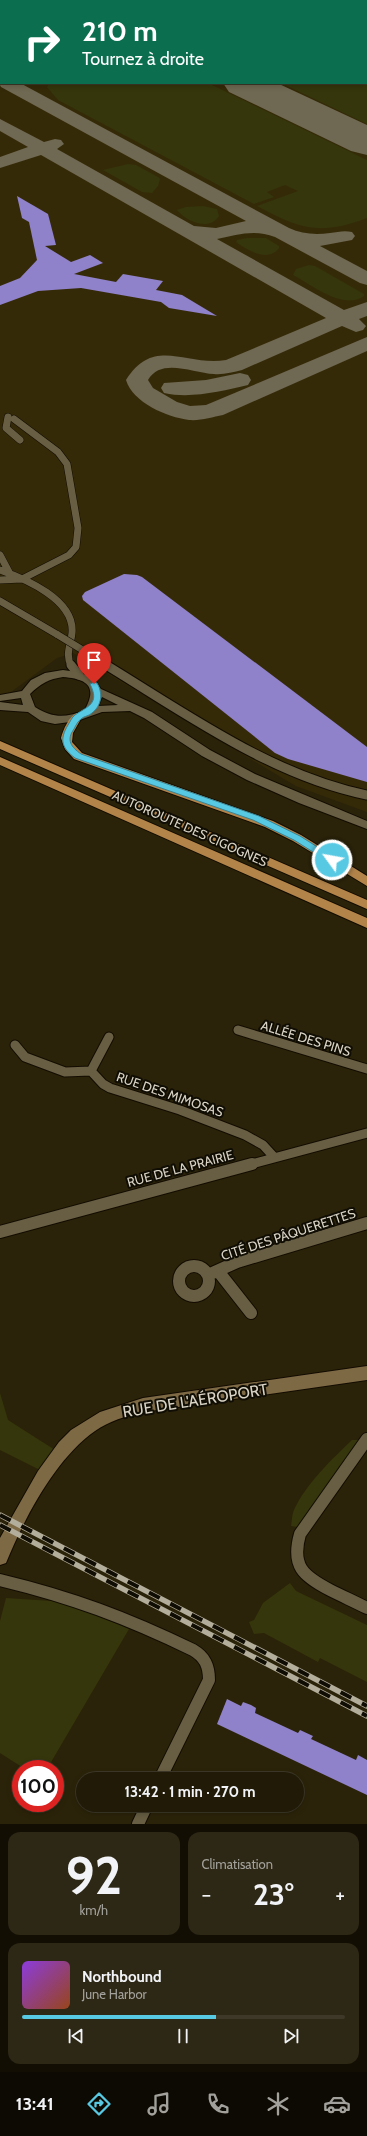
<!DOCTYPE html>
<html lang="fr">
<meta charset="utf-8">
<style>
body{margin:0;font-family:Cabin,sans-serif;background:#2d2715;color:#f1f3f6;height:100vh;display:flex;flex-direction:column;font-size:15px;white-space:nowrap}
*{box-sizing:border-box;margin:0}
p{font-size:13px;color:#a2a19b}
.icon{flex:none;width:22px;height:22px;fill:none;stroke:currentColor;stroke-width:2;stroke-linecap:round;stroke-linejoin:round}
.map{position:relative;height:1824px;overflow:hidden}
.details{display:flex;flex-direction:column;gap:8px;padding:8px;background:#120e04;flex:1}
.details>*{flex:none}
.top-card{position:absolute;left:0px;top:0px;width:367px;height:84px;box-shadow:0 2px 6px #0003,0 0 0 1px #3d3828;background:#0b6e4f;color:#fff;overflow:hidden}
.speed{position:absolute;left:12px;top:1760px;display:flex;gap:8px;font-size:20px;font-weight:700;text-align:center}
.speed>*{display:grid;place-content:center;width:52px;height:52px;border-radius:50%;background:#201a07;box-shadow:0 2px 6px #0003,0 0 0 1px #3d3828;line-height:1}
.speed .limit{border:6px solid #d22;background:#fff;color:#111}
.pin{position:absolute;display:grid;place-items:center;width:34px;height:34px;color:#fff;margin:-41px -17px;border-radius:50% 50% 50% 0;rotate:-45deg;box-shadow:0 0 4px #0007}
.pin .icon{rotate:45deg}
.me{position:absolute;width:44px;margin:-22px;rotate:302deg;stroke-linejoin:round;filter:drop-shadow(0 0 3px #0008)}
.turn{display:flex;align-items:center;gap:14px;height:84px;padding:0 16px;font-size:18px}
.turn .icon{width:52px;height:52px;stroke-width:2.5}
.turn b{display:block;font-size:28px;line-height:34px}
.big{font-size:30px;font-weight:700;line-height:1.1}
.details .card{flex:1;display:flex;flex-direction:column;justify-content:center;gap:6px;min-width:0;padding:0 14px;border-radius:12px;background:#2d2715}
.details .dial{align-items:center;gap:0}
.dial b{font-size:52px;line-height:1}
.song{display:flex;align-items:center;gap:12px}
.cover{width:48px;height:48px;border-radius:6px;background:linear-gradient(135deg,hsl(270 70% 55%),hsl(20 70% 35%))}
.played{height:4px;border-radius:2px;background:linear-gradient(90deg,#58c9e3 60%,#3d3828 60%)}
.keys{display:flex;justify-content:space-around;direction:ltr}
.heat{display:flex;justify-content:space-between;align-items:center;font-size:22px;direction:ltr}
.details .tiles{flex:1;display:grid;gap:8px;grid-template-columns:1fr 1fr}
.card:last-child{grid-column:span 2}
.trip{position:absolute;left:76px;top:1772px;width:228px;height:40px;border-radius:20px;background:#201a07;box-shadow:0 2px 6px #0003,0 0 0 1px #3d3828;font-weight:700;line-height:40px;text-align:center}
.menu{display:flex;height:64px;justify-content:space-around;align-items:center;background:#0d0a03;color:#a2a19b}
.menu .icon{width:28px;height:28px}
.menu .current{color:#58c9e3}
.menu b{font-size:18px;color:#f1f3f6}
.map>svg:first-child{display:block}
.built{fill:#352a08;fill-rule:evenodd}
.green{fill:#35360b}
.lines{fill:none;stroke-linecap:round;stroke-linejoin:round}
.taxiway{fill:#6f6852;fill-rule:evenodd}
.runway{fill:#6f6852;fill-rule:evenodd}
.building{fill:#8f81ca}
.minor-far2-casing{stroke:#130c00;stroke-width:8}
.minor-far1-casing{stroke:#130c00;stroke-width:11}
.minor-casing{stroke:#130c00;stroke-width:14}
.tertiary-casing{stroke:#130c00;stroke-width:2}
.secondary-casing{stroke:#130c00;stroke-width:2}
.motorway-casing{stroke:#130c00;stroke-width:2}
.minor-far2{stroke:#675e43;stroke-width:7}
.minor-far1{stroke:#675e43;stroke-width:9}
.minor{stroke:#675e43;stroke-width:12}
.tertiary{fill:#675e43;fill-rule:evenodd}
.secondary{fill:#7e6945;fill-rule:evenodd}
.motorway{fill:#b2844a;fill-rule:evenodd}
.rail-casing{stroke:#b3ad9b;stroke-width:5.5}
.rail{stroke:#100d04;stroke-width:4;stroke-dasharray:12;stroke-linecap:butt}
.minor-bridge-casing{stroke:#130c00;stroke-width:8;stroke-linecap:butt}
.minor-bridge{stroke:#675e43;stroke-width:7}
.route{fill:#58c9e3;stroke:#398394}
.labels{text-anchor:middle;stroke-width:4;stroke-linejoin:round;paint-order:stroke}
.street-label{font-size:13px;fill:#d8d3c4;stroke:#100d04}
.near-street-label{font-size:16px;fill:#d8d3c4;stroke:#100d04}
</style>
<div class="map">
<svg width="367" height="1824" viewBox="0 0 367 1824">
<rect width="100%" height="100%" fill="#2b2309"/>
<!-- built -->
<path class="built" d="M0 0H367V812L296 786 73 653 57 658 0 700ZM1 1H366V83H1Z"/>
<!-- green -->
<path class="green" d="M104 0H260L106 1Z
M293 0H367V124L281 83H366V1H290Z
M49 83H208L367 160V218C320 236 300 229 257 206L298 191 285 185 267 192 274 197 254 204 58 100 47 87Z
M128 164 136 165 158 177 160 179 158 186 152 193 142 192 103 170Z
M203 206 217 209 219 216C209 232 186 221 177 210L186 207Z
M247 238H266L279 246V248C268 263 247 250 236 242L237 240Z
M309 265 315 266 364 294V296C344 311 312 285 293 275L296 269Z
M0 1393 8 1420 55 1450 40 1470 0 1450Z
M352 1440H359L298 1527 291 1526C292 1521 292 1514 294 1510 306 1484 331 1460 352 1440Z
M290 1583 296 1591 367 1625V1682L320 1658 318 1662 264 1633 254 1634 249 1622 254 1620 263 1603Z
M6 1598 67 1602 129 1629 47 1769H25L0 1753V1621Z"/>
<g class="lines">
<!-- taxiway -->
<path class="taxiway" d="M268 0H286L267 1Z
M1 80V83H20L289 228C302 234 315 235 330 233 338 232 344 230 352 232L355 236 352 240 320 246 367 271V285L360 283 275 237C254 229 237 235 217 239L344 310 367 302V316L359 319 366 326 363 330 356 332 342 326 242 370C233 372 223 375 214 374 193 373 161 357 148 380L153 388 177 402 190 406 206 405 367 337V351L223 415C212 417 201 421 189 420 167 417 133 403 126 380 154 335 187 367 226 360L326 318 41 155 0 168V157L28 147 0 131V119L44 142 55 139 61 140 64 144 57 149 194 226 216 228 246 221 1 87 0 85Z
M240 373 248 375 251 380 248 385C222 391 191 399 164 393L161 388 164 383 206 380Z"/>
<!-- runway -->
<path class="runway" d="M52 0H91L92 1H53Z
M223 83H277L367 125V155L351 151 229 92Z"/>
</g>
<!-- building -->
<path class="building" d="M17 196 48 214 56 245 45 246 71 262 90 255 103 263 74 274 116 282 123 274 163 281 156 290 182 295 217 316 169 308 161 302 81 288 38 291 0 305V286L20 278 37 260 29 222 22 218Z
M124 574 137 575 142 577 367 747V782L288 759 275 753 83 600 82 596 85 592Z
M227 1699 241 1706 243 1702 251 1705 256 1708 255 1713 298 1733 300 1730 313 1736 311 1739 356 1760 358 1755 367 1760V1795L217 1724Z"/>
<g class="lines">
<defs>
<path id="minor-far2" d="M8 417 6 428 20 440
M0 555 9 572
M0 570C26 579 75 600 72 633 71 644 65 654 71 666
M0 580 22 579 69 555 76 547 78 528 67 464 58 452 14 419
M0 601 58 635
M81 649 108 666"/>
<path id="minor-far1" d="M71 665 79 675
M106 665C188 715 273 776 367 795
M238 1030 367 1069
M15 1045 25 1057 65 1072 91 1071 103 1084 110 1088 180 1110 245 1135 263 1145 274 1157
M91 1071 109 1037
M248 1165 367 1133"/>
<path id="minor" d="M0 1232 252 1164
M179 1281a15 15 0 1 1 30 0a15 15 0 1 1-30 0Z
M218 1271 251 1313
M208 1275 237 1262 367 1223
M367 1439 300 1534C291 1566 303 1576 330 1590 342 1596 355 1602 367 1608
M0 1580C71 1597 127 1618 193 1650 205 1657 209 1666 209 1680L160 1779
M138 1824 147 1805"/>
<path id="tertiary" d="M63 670 77 672 92 677 101 689 152 712 210 750 255 774 367 821V829L299 803 247 780 202 756 144 718 130 711 102 712 77 721 55 724 41 721 28 712 0 710V702L23 705 21 698 0 701V695L22 691 31 680 45 673ZM63 677C88 679 98 687 84 711 64 718 53 718 35 707L30 694C40 684 49 679 63 677ZM102 697 118 705 98 706Z"/>
<path id="secondary" d="M367 1366V1380L143 1412C126 1416 109 1421 95 1431 55 1459 24 1519 6 1563L0 1565V1538L38 1471 59 1442 71 1430 100 1412 143 1398Z"/>
<path id="motorway" d="M77 713 82 717 73 733 72 742 82 753 273 821 301 835 367 876V886L293 841 265 827 74 759 65 749 61 738C63 730 69 716 77 713Z
M0 741 367 900V909L0 749Z
M0 757 367 918V928L0 765Z"/>
</defs>
<!-- minor-far2 casing -->
<use href="#minor-far2" class="minor-far2-casing"/>
<!-- minor-far1 casing -->
<use href="#minor-far1" class="minor-far1-casing"/>
<!-- minor casing -->
<use href="#minor" class="minor-casing"/>
<!-- tertiary casing -->
<use href="#tertiary" class="tertiary-casing"/>
<!-- secondary casing -->
<use href="#secondary" class="secondary-casing"/>
<!-- motorway casing -->
<use href="#motorway" class="motorway-casing"/>
<!-- minor-far2 -->
<use href="#minor-far2" class="minor-far2"/>
<!-- minor-far1 -->
<use href="#minor-far1" class="minor-far1"/>
<!-- minor -->
<use href="#minor" class="minor"/>
<!-- tertiary -->
<use href="#tertiary" class="tertiary"/>
<!-- secondary -->
<use href="#secondary" class="secondary"/>
<!-- motorway -->
<use href="#motorway" class="motorway"/>
<defs>
<path id="rail" d="M0 1515 367 1706
M0 1525 367 1716"/>
</defs>
<!-- rail casing -->
<use href="#rail" class="rail-casing"/>
<!-- rail -->
<use href="#rail" class="rail"/>
<defs>
<path id="minor-bridge" d="M58 635 81 649"/>
</defs>
<!-- minor-bridge casing -->
<use href="#minor-bridge" class="minor-bridge-casing"/>
<!-- minor-bridge -->
<use href="#minor-bridge" class="minor-bridge"/>
</g>
<!-- route -->
<path class="route" d="M94 682 97 683C103 693 102 705 92 713 89 716 84 716 81 719 78 721 76 725 74 729 66 740 71 747 81 754L259 816 300 836 335 858V862H329L294 840 253 820 75 758C62 748 59 740 68 725 70 722 72 717 75 715 88 706 100 704 90 684Z"/>
<g class="labels">
<!-- street labels -->
<g class="street-label">
<text transform="translate(190 828) rotate(24)" y="5">AUTOROUTE DES CIGOGNES</text>
<text transform="translate(306 1038) rotate(17)" y="5">ALLÉE DES PINS</text>
<text transform="translate(170 1094) rotate(19)" y="5">RUE DES MIMOSAS</text>
<text transform="translate(180 1168) rotate(-15)" y="5">RUE DE LA PRAIRIE</text>
<text transform="translate(288 1234) rotate(-18)" y="5">CITÉ DES PÂQUERETTES</text>
</g>
<!-- near-street labels -->
<g class="near-street-label">
<text transform="translate(195 1400) rotate(-9)" y="6">RUE DE L'AÉROPORT</text>
</g>
</g>
</svg>
<div class="speed"><div class="limit">100</div></div>
<div class="pin" style="left:94px;top:684px;background:#d93025"><svg class="icon" aria-label="arrive" viewBox="0 0 24 24"><path d="M6 21V4h12l-3 4 3 4H6"/></svg></div>
<svg class="me" style="left:332px;top:860px" viewBox="-20 -20 40 40"><circle r="17" fill="#58c9e3" stroke="#fff" stroke-width="3"/><path d="M0-11L8 9 0 5-8 9z" fill="#fff"/></svg>
<div class="trip">13:42 · 1 min · 270 m</div>
<div class="top-card">
<div class="turn"><svg class="icon" aria-label="right" viewBox="0 0 24 24"><path d="M7 20v-9h11M14 6l5 5-5 5"/></svg><div><b>210 m</b>Tournez à droite</div></div>
</div>
</div>
<section class="details">
<div class="tiles">
<div class="card dial"><b>92</b><p>km/h</p></div>
<div class="card"><p>Climatisation</p>
<div class="heat"><a>−</a><b class="big">23°</b><a>+</a></div>
</div>
<div class="card">
<div class="song"><i class="cover"></i><div><b>Northbound</b><p>June Harbor</p></div></div>
<div class="played"></div>
<div class="keys"><svg class="icon" aria-label="previous" viewBox="0 0 24 24"><path d="M18 5L8 12l10 7zM5 5v14"/></svg><svg class="icon" aria-label="pause" viewBox="0 0 24 24"><path d="M8 5v14M16 5v14"/></svg><svg class="icon" aria-label="next" viewBox="0 0 24 24"><path d="M6 5l10 7-10 7zM19 5v14"/></svg></div>
</div>
</div>
</section>
<nav class="menu">
<b>13:41</b>
<svg class="icon current" aria-label="directions" viewBox="0 0 24 24"><path d="M12 3l9 9-9 9-9-9zM9 14v-3h6M13 9l2 2-2 2"/></svg>
<svg class="icon" aria-label="music" viewBox="0 0 24 24"><path d="M9 18V5l10-2v13"/><circle cx="6" cy="18" r="3"/><circle cx="16" cy="16" r="3"/></svg>
<svg class="icon" aria-label="phone" viewBox="0 0 24 24"><path d="M5 4h4l2 5-3 2q2 4 5 5l2-3 5 2v4C11 20 4 13 5 4z"/></svg>
<svg class="icon" aria-label="climate" viewBox="0 0 24 24"><path d="M12 3v18M4 7l16 10M4 17L20 7"/></svg>
<svg class="icon" aria-label="car" viewBox="0 0 24 24"><path d="M5 17H2v-5l4-1 3-4h7l3 4 3 1v5h-3M9 17h6M6 11h13"/><circle cx="7" cy="17" r="2"/><circle cx="17" cy="17" r="2"/></svg>
</nav>
